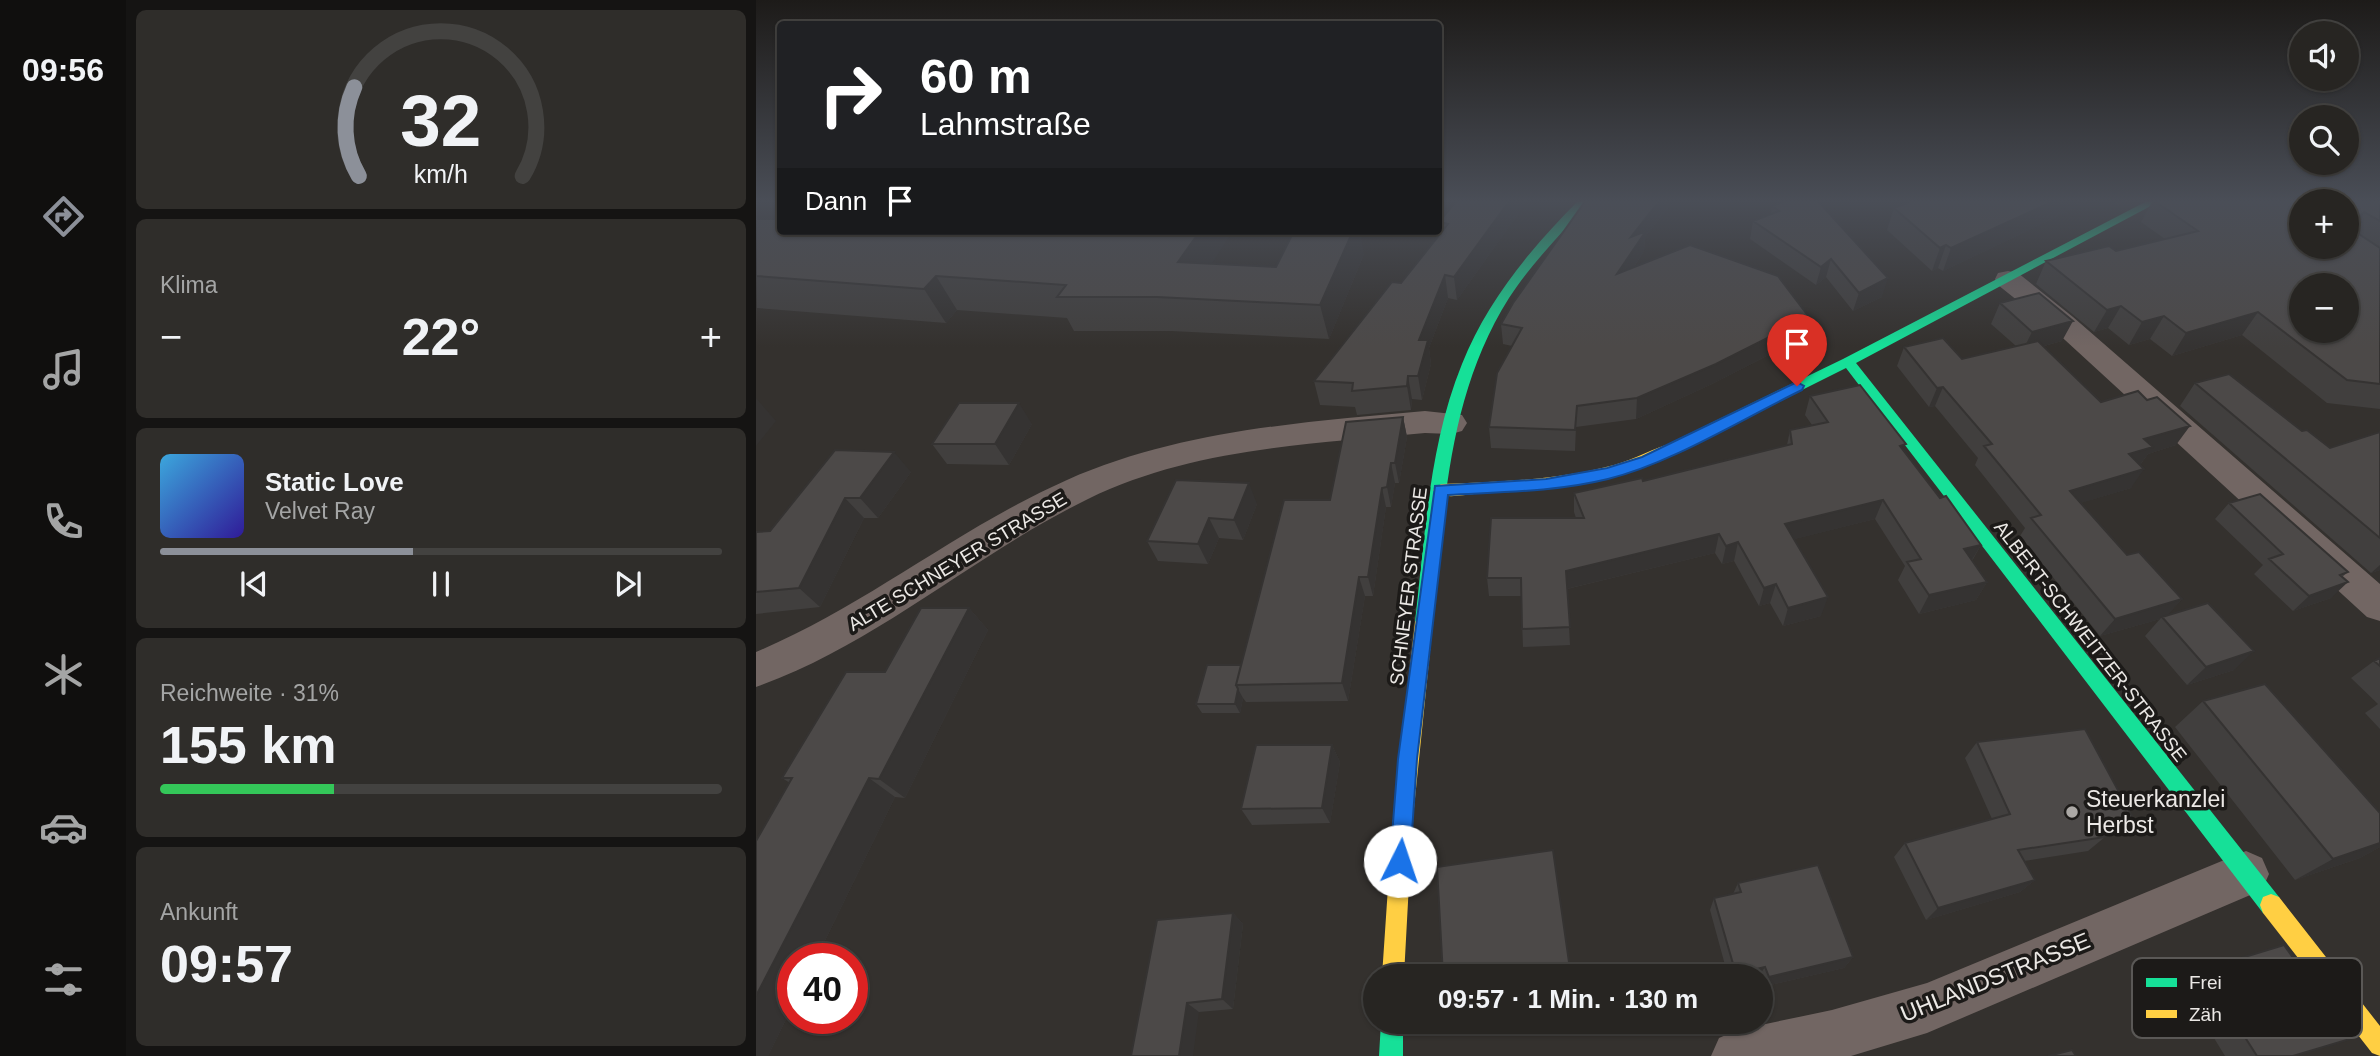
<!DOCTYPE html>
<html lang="de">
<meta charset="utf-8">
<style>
body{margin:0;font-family:Helvetica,sans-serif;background:#2f2d2a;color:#f1f3f6;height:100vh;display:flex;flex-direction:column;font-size:26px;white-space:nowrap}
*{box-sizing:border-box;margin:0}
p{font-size:23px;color:#a4a5a5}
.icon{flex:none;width:38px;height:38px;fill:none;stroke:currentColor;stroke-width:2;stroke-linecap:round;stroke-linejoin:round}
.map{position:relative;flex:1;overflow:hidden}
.drawer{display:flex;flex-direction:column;gap:10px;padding:10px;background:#151413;width:630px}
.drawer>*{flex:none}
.banner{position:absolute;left:21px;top:21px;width:665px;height:214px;border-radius:7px;box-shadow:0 2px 5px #0004,0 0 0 2px #434240;background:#202124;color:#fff;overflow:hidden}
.fabs{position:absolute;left:1533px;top:21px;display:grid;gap:14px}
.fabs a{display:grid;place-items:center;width:70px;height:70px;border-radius:50%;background:#272522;box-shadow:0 2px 5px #0004,0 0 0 2px #434240;font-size:35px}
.speed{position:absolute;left:21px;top:943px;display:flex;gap:14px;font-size:35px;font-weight:700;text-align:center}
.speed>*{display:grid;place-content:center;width:91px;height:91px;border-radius:50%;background:#272522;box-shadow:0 2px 5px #0004,0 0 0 2px #434240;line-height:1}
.speed .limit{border:10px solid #d22;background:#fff;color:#111}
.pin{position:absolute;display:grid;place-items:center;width:60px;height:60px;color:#fff;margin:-72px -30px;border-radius:50% 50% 50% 0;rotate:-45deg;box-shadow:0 0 7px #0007}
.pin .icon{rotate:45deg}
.me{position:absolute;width:77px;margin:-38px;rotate:4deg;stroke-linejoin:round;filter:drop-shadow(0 0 5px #0008)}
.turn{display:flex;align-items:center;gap:24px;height:147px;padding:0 28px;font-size:32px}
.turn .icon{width:91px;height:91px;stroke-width:2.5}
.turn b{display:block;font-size:49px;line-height:60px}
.then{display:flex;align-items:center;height:66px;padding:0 28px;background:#0003;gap:14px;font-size:26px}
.big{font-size:52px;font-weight:700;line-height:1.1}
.drawer .card{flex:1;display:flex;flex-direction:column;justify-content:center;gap:10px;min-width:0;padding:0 24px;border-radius:10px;background:#2f2d2a}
.drawer .dial{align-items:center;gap:0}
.dial svg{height:182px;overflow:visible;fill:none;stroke:#434240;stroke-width:7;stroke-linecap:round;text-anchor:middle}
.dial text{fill:#f1f3f6;stroke:none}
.song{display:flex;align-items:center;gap:21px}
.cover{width:84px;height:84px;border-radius:10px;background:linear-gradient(135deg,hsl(200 70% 55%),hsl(250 70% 35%))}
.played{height:7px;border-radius:4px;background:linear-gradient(90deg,#8c9099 45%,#434240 45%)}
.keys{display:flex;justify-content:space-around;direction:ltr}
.heat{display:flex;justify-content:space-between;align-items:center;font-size:38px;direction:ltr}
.charge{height:10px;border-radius:5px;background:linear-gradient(90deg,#34c759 31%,#434240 0)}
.trip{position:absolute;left:607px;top:964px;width:410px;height:70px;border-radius:35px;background:#272522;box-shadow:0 2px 5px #0004,0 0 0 2px #434240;font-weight:700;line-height:70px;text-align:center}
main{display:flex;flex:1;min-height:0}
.tabs{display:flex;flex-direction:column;width:126px;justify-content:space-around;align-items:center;background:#100f0e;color:#a4a5a5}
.tabs .icon{width:49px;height:49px}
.tabs .selected{color:#8c9099}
.tabs b{font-size:32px;color:#f1f3f6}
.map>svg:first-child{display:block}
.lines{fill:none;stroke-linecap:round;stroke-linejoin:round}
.street{fill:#726663;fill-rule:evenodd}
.fast{fill:#16e098;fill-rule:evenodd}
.slow{fill:#ffcf43;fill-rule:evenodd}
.wall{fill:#413f3e}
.shaded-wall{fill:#353332}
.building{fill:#4c4948;stroke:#353332;stroke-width:2;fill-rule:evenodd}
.route{fill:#1a73e8;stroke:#114b97;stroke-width:2}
.poi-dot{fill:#aba8a5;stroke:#1c1a18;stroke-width:2.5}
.labels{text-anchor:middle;stroke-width:7;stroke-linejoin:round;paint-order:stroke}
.street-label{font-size:19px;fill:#ebe8e5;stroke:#1c1a18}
.near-poi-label{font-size:23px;fill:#ebe8e5;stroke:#1c1a18;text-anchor:start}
.near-street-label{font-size:23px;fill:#ebe8e5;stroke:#1c1a18}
.key{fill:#1c1a18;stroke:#5a5856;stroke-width:2}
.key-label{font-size:19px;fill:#ebe8e5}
</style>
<main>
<nav class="tabs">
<b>09:56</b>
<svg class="icon selected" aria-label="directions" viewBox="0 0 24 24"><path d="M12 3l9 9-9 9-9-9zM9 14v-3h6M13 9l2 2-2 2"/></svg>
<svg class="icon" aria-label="music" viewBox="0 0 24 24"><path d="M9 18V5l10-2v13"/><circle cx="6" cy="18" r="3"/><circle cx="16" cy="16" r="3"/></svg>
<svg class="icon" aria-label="phone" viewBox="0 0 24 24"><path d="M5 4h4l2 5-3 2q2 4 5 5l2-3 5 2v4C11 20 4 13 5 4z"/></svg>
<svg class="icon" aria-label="climate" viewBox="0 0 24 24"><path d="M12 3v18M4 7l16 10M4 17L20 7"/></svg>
<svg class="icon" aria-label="car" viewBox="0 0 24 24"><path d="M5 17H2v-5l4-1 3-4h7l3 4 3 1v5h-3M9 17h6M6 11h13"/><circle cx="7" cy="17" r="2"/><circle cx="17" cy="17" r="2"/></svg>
<svg class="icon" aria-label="filters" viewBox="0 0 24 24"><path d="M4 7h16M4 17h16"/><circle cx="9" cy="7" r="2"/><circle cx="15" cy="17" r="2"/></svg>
</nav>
<section class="drawer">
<div class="card dial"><svg viewBox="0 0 100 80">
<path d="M14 69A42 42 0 1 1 86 69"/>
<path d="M14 69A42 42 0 0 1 12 30" stroke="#8c9099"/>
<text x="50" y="56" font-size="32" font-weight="700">32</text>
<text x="50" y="72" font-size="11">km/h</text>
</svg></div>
<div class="card"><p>Klima</p>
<div class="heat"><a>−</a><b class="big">22°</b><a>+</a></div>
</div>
<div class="card">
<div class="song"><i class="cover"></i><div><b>Static Love</b><p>Velvet Ray</p></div></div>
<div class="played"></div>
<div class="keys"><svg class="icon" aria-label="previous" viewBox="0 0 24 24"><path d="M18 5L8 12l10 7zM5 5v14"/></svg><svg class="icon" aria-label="pause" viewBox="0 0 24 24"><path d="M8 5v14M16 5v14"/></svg><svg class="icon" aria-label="next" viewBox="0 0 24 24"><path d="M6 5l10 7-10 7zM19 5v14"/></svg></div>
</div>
<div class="card"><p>Reichweite · 31%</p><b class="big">155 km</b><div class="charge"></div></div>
<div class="card"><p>Ankunft</p><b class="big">09:57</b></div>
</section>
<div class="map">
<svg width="1624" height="1056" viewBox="0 0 1624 1056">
<rect width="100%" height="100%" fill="#34312e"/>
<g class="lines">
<!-- street -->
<path class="street" d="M1252 271 1262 273 1317 317 1624 584V621L1611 617 1297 329 1242 285 1239 279 1242 273Z
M669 411 706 415 711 423 706 431 695 434 669 433C556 444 436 448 332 499 217 555 121 644 0 687V652C110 606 202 528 311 480 424 430 548 422 669 411Z
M1490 851 1506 858 1513 874 1506 890 1171 1033 1095 1056H955L963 1038 981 1030 1076 1010 1171 983Z"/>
<!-- fast -->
<path class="fast" d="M823 200H834C807 233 776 262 753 298 691 396 688 511 677 622L674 627 668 629 662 627 659 622C669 536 673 445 706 364 731 301 775 248 823 200Z
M1393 200H1406L1100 363 1523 897 1526 905 1523 913 1515 916 1507 913 1090 368 924 451H914L912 447 914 443 1087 359Z
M625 1022H647V1056H623Z"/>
<!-- slow -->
<path class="slow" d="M919 442 926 447 924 451C857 480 791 490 718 494 706 495 685 500 677 490L685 484C743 482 802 480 858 465 879 459 898 448 919 442Z
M668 615 674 617 677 622 656 828 648 976H626L636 828 659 622 662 617Z
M1515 894 1523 897 1624 1026V1056L1616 1053 1507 913 1504 905 1507 897Z"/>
</g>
<!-- wall -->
<path class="wall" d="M701 200H772L701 300 692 298 673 348 675 364 666 400 656 399 655 410 601 415 599 407 564 405 558 381 645 283 685 233 683 222Z
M830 200H918L889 237 888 251 878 267 1053 317 1048 337 956 384 880 419 820 427 819 451 735 448 733 427 756 346 747 344 745 324Z
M1031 200 1126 297 1097 311 1070 277 1060 285 994 239 997 221 1015 214 1016 206Z
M1158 200H1336L1187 271 1182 268 1176 271 1131 230 1138 208Z
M1353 200H1377L1363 206Z
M1397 200H1624V409L1571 403 1486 335 1416 356 1394 339 1373 345 1352 328 1338 332 1280 284 1290 261 1360 251 1409 239 1385 222Z
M0 219 456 264 520 267 608 254 573 339 415 331H318L311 318 201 310 190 323 1 308Z
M1244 303 1306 341 1288 346 1345 402 1420 445 1392 454 1384 465 1375 488 1324 503 1371 555 1426 599 1411 615 1478 670 1431 685 1389 636 1404 619 1344 636 1264 536 1269 528 1219 465 1222 458 1179 406 1173 407 1141 366 1148 347 1206 359 1260 346 1235 324Z
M1439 383 1546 431 1574 448 1624 432V570L1615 573 1424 406Z
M1054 396 1147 450 1184 498 1225 545 1216 561 1231 582 1220 600 1163 614 1142 580 1149 566 1119 519 1038 539 1065 616 1027 626 1014 603 1003 606 978 561 966 564 959 553 811 589 814 645 767 647 765 596H733L731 578 820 518 818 512V493L887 481 1031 445 1034 430 1056 425 1049 415Z
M647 417 651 437 643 483H639L635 507H630L617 596H609L592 701 490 702 487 698 484 713H446L440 704 485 665 574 500Z
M276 424 253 465 191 464 176 444Z
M79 450 155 472 122 518H108L64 607 0 614V532L14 531Z
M420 480 501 504 487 540 463 538 452 564 402 561 391 541Z
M1473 503 1592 572 1586 577 1575 598 1537 611 1498 574 1507 565 1459 519Z
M213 608 232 630 149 798 139 797 60 959H37V1005L12 1056 34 783 26 778 129 672Z
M1624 658V729L1609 713 1622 704 1595 678 1618 661Z
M1447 701 1624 813V847L1604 858 1539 880 1419 727Z
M1221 742 1377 818 1360 832 1347 834 1349 837 1332 851 1268 861 1279 880 1264 892 1170 920 1138 857 1149 843 1236 819 1209 758Z
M576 745 584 762 574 823 496 825 485 809Z
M982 883 1097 957 1088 968 1006 987 1004 982V976H972L954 910 958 898 977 894Z
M477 913 487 924 477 1009 443 1012 375 1056Z
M1446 970 1538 1056H1469L1423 981Z"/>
<!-- shaded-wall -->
<path class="shaded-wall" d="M754 200H772L701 300 698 277Z
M904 200H918L889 237 888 251 860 295 861 274 875 237Z
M1300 200H1336L1187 271 1195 248Z
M1366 200H1377L1363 206Z
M444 231H477L435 296 422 262Z
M597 231H604L608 254 573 339 564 305Z
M1190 245 1182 268 1176 271 1184 248Z
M1075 259 1070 277 1060 285 1065 267Z
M689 275 692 298 673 348 675 364 666 400 662 376 663 340Z
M180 276 201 310 190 323 168 289Z
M1132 278 1126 297 1097 311 1103 293Z
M1365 306 1352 328 1338 332 1351 310Z
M1502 312 1486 335 1416 356 1430 333Z
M1408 316 1394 339 1373 345 1386 322Z
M1053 317 1048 337 956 384 880 419 881 398Z
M1317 321 1306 341 1266 352 1276 332Z
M652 376 656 399 655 410 651 386Z
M1187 387 1179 406 1173 407 1181 388Z
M0 398 20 421 0 446Z
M263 403 276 424 253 465 239 444Z
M647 417 651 437 643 483 639 463Z
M1434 426 1420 445 1392 454 1383 466 1373 454 1388 439Z
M138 452 155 472 122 518 104 498Z
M635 463 639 483 635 507 631 487Z
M1388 469 1375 488 1302 510 1314 491Z
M493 483 501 504 487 540 478 520Z
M626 488 630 507 617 596 612 577Z
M89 498 108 518 64 607 43 588Z
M1127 500 1119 519 1023 543 1029 524Z
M453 518 463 538 452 564 442 544Z
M963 534 959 553 810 589V571Z
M982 542 978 561 966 564 970 546Z
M1225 545 1214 563 1208 549Z
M1624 565V570L1615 573Z
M603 577 609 596 592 701 586 683Z
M1231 582 1220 600 1163 614 1173 595Z
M1592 582 1575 598 1537 611 1553 596Z
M1020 584 1014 603 1003 606 1008 588Z
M1072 597 1065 616 1027 626 1032 608Z
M1426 599 1410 617H1406L1404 619 1344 636 1359 619Z
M213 608 232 630 149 798 123 779Z
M1498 651 1478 670 1431 685 1450 667Z
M482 689 487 698 484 713 479 704Z
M576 745 584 762 574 823 566 808Z
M113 778 139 797 60 959H37V1005L12 1056H0V996Z
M1624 843V847L1604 858 1539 880 1577 859Z
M1279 880 1264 892 1170 920 1182 908Z
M477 913 487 924 477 1009 466 999Z
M1097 957 1088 968 1006 987 1013 977Z
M1009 967 1003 976H979L980 974Z
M431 1003 443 1012 437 1056H423Z"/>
<!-- building -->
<path class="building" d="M701 200H754L698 277 689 275 663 340H672L662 376H652L651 386 596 391 597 383 558 381 636 282 645 283 692 224 683 222Z
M830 200H904L875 237 890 231 861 274 934 245 1022 276 1053 317 960 364 881 398 821 406 819 430 733 427 741 373 766 328 745 324 757 303Z
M1031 200H1061L1132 278 1103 293 1075 259 1065 267 997 221 1023 211 1016 206Z
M1158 200H1300L1195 248 1190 245 1184 248 1138 208Z
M1397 200H1552L1559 201H1545V247H1591V201H1560L1562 200H1624V221L1608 212 1605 215V222L1594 223 1597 230 1624 248V384L1591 380 1502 312 1430 333 1408 316 1386 322 1365 306 1351 310 1290 261 1353 246 1360 251 1442 231ZM1545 285H1591V331H1545Z
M0 219H24V231H444L422 262 520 267 538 231H597L564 305 401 297H301L310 285 180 276 168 289 0 276Z
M1283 293 1317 321 1276 332 1244 303Z
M1187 338 1206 359 1282 341 1345 402 1382 391 1391 400 1401 397 1434 426 1388 439 1397 447 1373 454 1388 469 1314 491 1371 555 1383 552 1426 599 1359 619 1275 518 1285 515 1228 446 1236 444 1187 387 1181 388 1148 347Z
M1473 374 1546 431 1551 430 1574 448 1624 432V538L1439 383Z
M1104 385 1150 444 1144 446 1184 498 1190 496 1225 545 1208 549 1231 582 1173 595 1151 562 1165 559 1127 500 1029 524 1072 597 1032 608 1020 584 1008 588 982 542 970 546 963 534 810 571 814 627 766 629 765 578H731L735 518H828L818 493 886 478 887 481 1036 444 1034 430 1072 422 1054 396Z
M203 403H263L239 444H176Z
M647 417 639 463H635L631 487 626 488 612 577H603L586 683 480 685 528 500H574L590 422Z
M79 450 138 452 104 498H89L43 588 0 592V532L14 531Z
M420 480 493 483 478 520 453 518 442 544 391 541Z
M1504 494 1592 572 1584 575 1592 582 1553 596 1513 559 1527 554 1473 503Z
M1452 603 1498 651 1450 667 1406 617Z
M165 608H213L123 779 113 778 0 996V841L36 778H26L90 672H129Z
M1624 658V666L1618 661Z
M451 665H485L480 685 482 689 479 704H440Z
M1509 684 1624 813V843L1577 859 1447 701Z
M1329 729 1377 818 1341 822 1349 837 1262 850 1279 880 1182 908 1149 843 1254 814 1221 742Z
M500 745H576L566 808 485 809Z
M797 850 815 976H687L681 867Z
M1062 865 1097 957 1013 977 1009 967 980 974 958 898 985 892 982 883Z
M477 913 466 999 431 1003 423 1056H375L401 920Z
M1528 945 1594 1039 1537 1056H1501L1446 970Z
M1316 1050 1320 1056H1292Z"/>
<!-- sky -->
<linearGradient id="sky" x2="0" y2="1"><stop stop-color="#1d1b19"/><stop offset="0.58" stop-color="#4a4e57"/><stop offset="1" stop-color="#4a4e57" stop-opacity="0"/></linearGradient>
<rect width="1624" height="347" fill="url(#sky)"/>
<!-- route -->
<path class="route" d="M1041 382 1048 386 1046 390C986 419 916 463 852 479 799 492 745 492 692 495L661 759 654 861 651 868 644 871 637 868 634 861 642 759 679 486 790 479 851 468 886 457Z"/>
<!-- markers -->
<circle class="poi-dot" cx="1316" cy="812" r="7"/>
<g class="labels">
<!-- street labels -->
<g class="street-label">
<text transform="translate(201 561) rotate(-31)" y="7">ALTE SCHNEYER STRASSE</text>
<text transform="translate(652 586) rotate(-83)" y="7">SCHNEYER STRASSE</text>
<text transform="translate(1335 641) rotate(52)" y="7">ALBERT-SCHWEITZER-STRASSE</text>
</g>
<!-- near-poi labels -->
<g class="near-poi-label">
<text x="1330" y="807">Steuerkanzlei<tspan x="1330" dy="26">Herbst</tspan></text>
</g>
<!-- near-street labels -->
<g class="near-street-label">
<text transform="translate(1239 977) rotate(-22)" y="8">UHLANDSTRASSE</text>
</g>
</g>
<!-- legend -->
<rect x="1376" y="958" width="230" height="80" rx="10" class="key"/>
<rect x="1390" y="978" width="31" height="9" fill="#16e098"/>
<rect x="1390" y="1010" width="31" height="8" fill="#ffcf43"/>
<g class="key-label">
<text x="1433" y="989">Frei</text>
<text x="1433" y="1021">Zäh</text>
</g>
</svg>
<div class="fabs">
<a><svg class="icon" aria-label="sound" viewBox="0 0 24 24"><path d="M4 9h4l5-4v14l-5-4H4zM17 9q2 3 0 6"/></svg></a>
<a><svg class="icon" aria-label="search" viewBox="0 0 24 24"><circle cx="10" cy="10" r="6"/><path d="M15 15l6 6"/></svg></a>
<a>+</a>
<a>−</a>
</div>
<div class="speed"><div class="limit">40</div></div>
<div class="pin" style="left:1041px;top:386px;background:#d93025"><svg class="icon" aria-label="arrive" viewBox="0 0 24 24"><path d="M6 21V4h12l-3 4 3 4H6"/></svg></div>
<svg class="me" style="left:644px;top:861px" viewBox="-20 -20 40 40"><circle r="19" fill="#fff"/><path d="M0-13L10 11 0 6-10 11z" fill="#1a73e8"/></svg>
<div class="trip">09:57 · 1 Min. · 130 m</div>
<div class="banner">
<div class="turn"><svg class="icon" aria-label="right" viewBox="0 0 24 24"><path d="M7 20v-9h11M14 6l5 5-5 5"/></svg><div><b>60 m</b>Lahmstraße</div></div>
<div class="then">Dann<svg class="icon" aria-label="arrive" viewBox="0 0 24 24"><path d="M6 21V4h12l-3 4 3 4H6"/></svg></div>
</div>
</div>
</main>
